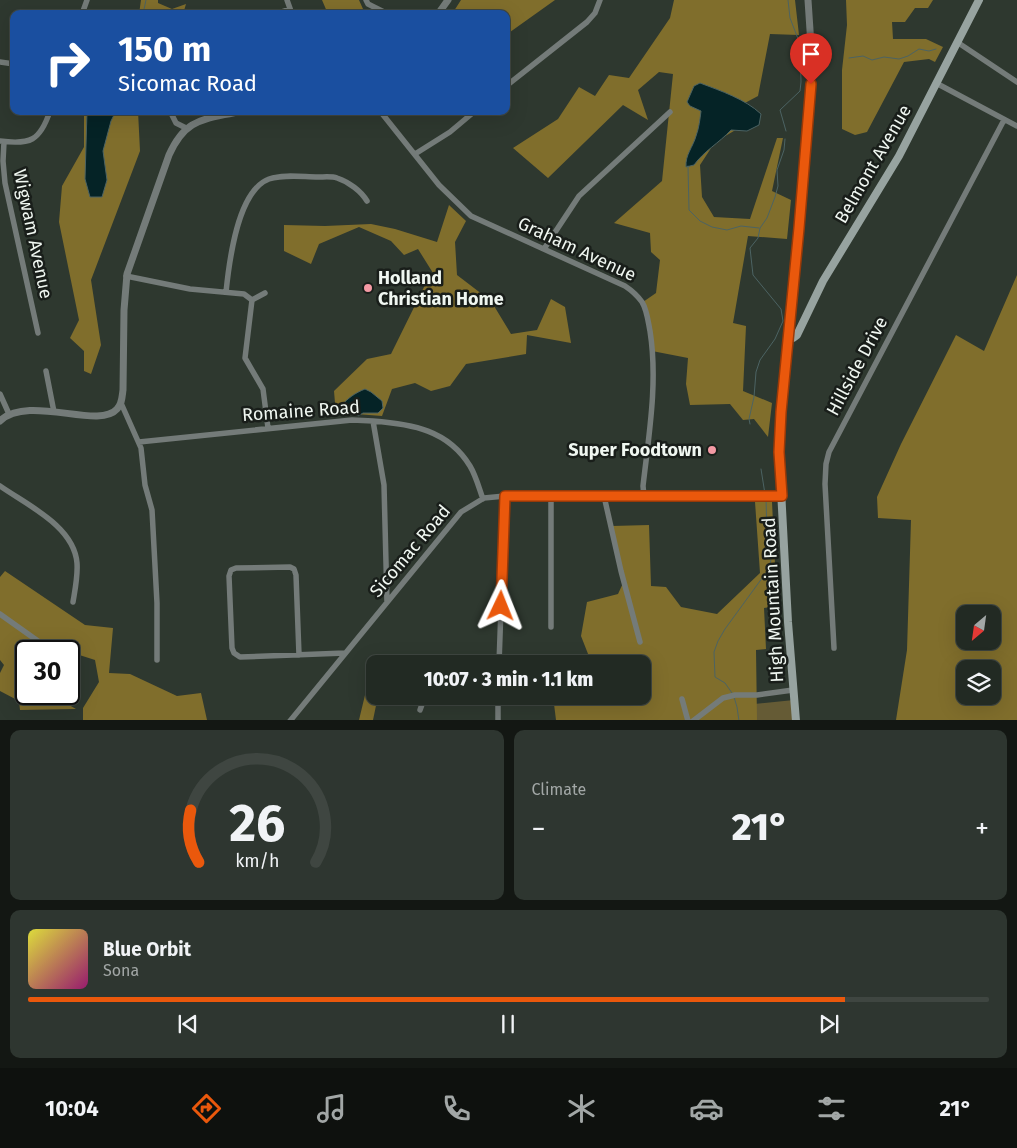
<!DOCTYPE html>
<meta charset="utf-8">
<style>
body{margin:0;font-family:"Fira Sans",sans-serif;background:#2e3630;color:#f1f3f6;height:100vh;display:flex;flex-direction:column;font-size:19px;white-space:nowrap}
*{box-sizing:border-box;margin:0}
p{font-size:16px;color:#a2a7a6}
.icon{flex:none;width:28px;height:28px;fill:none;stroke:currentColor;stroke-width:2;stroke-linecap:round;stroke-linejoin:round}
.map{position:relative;height:720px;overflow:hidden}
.side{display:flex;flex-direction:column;gap:10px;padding:10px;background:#131713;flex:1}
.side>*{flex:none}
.guide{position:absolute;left:10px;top:10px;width:500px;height:105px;border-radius:10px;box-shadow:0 5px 20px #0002,0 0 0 1px #3f4641;background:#1a4fa0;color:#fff;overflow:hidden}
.needle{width:32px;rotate:209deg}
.tools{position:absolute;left:956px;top:605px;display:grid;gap:10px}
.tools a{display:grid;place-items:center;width:45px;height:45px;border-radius:10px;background:#222a23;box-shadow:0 5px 20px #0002,0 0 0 1px #3f4641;font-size:25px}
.speed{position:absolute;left:15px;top:640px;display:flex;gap:10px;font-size:25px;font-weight:700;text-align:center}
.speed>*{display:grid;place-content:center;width:65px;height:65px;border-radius:50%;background:#222a23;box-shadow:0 5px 20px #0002,0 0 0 1px #3f4641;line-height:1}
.speed .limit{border:2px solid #111;border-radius:8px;background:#fff;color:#111}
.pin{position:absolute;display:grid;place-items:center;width:42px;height:42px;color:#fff;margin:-51px -21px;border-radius:50% 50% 50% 0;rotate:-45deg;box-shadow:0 0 5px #0007}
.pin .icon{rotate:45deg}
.me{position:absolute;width:55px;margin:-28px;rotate:2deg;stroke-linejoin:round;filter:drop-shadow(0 0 4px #0008)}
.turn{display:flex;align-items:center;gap:18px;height:105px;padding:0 25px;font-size:22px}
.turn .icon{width:65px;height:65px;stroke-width:2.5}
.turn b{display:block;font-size:35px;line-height:42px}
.big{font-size:38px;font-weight:800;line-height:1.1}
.side .tile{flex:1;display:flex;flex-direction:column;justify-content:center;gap:8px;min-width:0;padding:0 18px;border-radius:10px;background:#2e3630}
.side .dial{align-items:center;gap:0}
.dial svg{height:130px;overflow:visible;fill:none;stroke:#3f4641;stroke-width:7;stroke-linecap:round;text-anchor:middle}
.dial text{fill:#f1f3f6;stroke:none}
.song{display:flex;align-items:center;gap:15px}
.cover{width:60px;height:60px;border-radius:8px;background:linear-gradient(135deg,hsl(60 70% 55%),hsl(320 70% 35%))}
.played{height:5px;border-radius:2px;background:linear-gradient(90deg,#ea580c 85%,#3f4641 85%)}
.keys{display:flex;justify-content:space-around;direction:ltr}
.heat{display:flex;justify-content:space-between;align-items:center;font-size:28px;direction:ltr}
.side .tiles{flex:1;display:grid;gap:10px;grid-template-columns:1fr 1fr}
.tile:last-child{grid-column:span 2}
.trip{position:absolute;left:366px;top:655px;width:285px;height:50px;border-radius:10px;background:#222a23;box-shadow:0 5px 20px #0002,0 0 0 1px #3f4641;font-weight:800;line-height:50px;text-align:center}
.tab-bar{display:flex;height:80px;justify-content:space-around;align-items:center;background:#0e110e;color:#a2a7a6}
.tab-bar .icon{width:35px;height:35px}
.tab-bar .on{color:#ea580c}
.tab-bar b{font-size:22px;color:#f1f3f6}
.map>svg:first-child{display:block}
.green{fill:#655b35}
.forest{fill:#806e2c;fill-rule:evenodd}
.water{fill:#052326;stroke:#4c6363}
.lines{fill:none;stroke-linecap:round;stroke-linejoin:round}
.stream{stroke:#4c6363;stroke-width:1}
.minor{stroke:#747b79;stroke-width:5.5}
.tertiary{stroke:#747b79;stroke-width:7}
.secondary{stroke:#97a3a0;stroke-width:8}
.route-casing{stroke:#983908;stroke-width:12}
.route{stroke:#ea580c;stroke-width:9}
.poi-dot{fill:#f49aa4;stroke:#191e1a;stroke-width:2}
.labels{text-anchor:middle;stroke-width:5;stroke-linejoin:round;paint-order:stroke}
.street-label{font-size:18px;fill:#f0f7f1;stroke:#191e1a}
.poi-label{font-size:18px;font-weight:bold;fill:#f0f7f1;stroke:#191e1a;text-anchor:start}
</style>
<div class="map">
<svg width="1017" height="721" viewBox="0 0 1017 721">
<rect width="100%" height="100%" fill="#2e382f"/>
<!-- green -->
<path class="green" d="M794 700 796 720 716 721V708Z"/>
<!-- forest -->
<path class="forest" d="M141 0H158V3L172 9 186 4 183 14H139Z
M322 0H359L363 9 369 14H328Z
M461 0H555L506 35V14H452Z
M674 0H795L799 35 770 34 758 96 743 104 751 121 715 142 700 165 702 197 714 217 750 219 777 138H783L772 191 791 200 787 239 748 236 733 323 746 326 743 391 772 403 768 437 754 419 743 420 730 404 690 405 686 384 688 358 652 351 643 302 656 293 660 260 651 252 650 233 614 223 662 181 673 74 659 72 638 90 648 120 623 105 548 178 513 148 558 119 579 87 595 96 609 75 629 78 670 18Z
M846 0H933L928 8H915L905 22H892L893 39H926L943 47 935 62 929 59 904 62 867 132 855 135 842 129V70L847 25Z
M84 111H138L140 151 91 280 101 345 91 374 84 371V351L70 338 79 320 59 222 62 186 84 147Z
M449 205 466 221 455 242 457 275 491 301 511 334 537 330 551 299 565 307 571 343 527 335 526 354 466 364 450 386 431 391 415 383 392 389 382 416 343 413 335 403 334 391 367 359 391 354 427 281 433 273 418 249 404 255 391 241 359 227 319 244 311 264 284 251V225L325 226 371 224 395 229 437 242Z
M1017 275V720H896L907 650 911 520 878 518 877 497 901 444 956 335 984 351ZM965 614H992V641H965ZM965 669H992V696H965Z
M755 502H772L777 606 764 608 766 649 756 650 757 720H556L553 696H642V664H592L581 636 587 602 618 594 624 581 612 526 649 525 651 586 666 587 681 607 717 614 760 573Z
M5 571 85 625 113 628 109 673 130 674 177 696 201 693 207 720H83V708L99 682 95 660 48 645 46 651H26V694H50L76 709 20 710 19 701 0 691V673L4 665 0 660V577Z
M372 666 375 667V696H378L373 720H359Z"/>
<!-- water -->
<path class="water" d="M700 83C721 91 745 99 761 114L759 125 747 131 731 130C719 143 704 151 694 165L686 167C685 155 693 147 696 136 699 128 700 119 701 111L690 106 687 102 694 86Z
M87 111H116L111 121 103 151 107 180 102 197H90L85 179Z
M365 389 371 392 382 401 383 408 378 413H363L358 416 357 412 343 411 341 406C348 398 355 393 365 389Z"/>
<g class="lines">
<!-- stream -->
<path class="stream" d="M143 14 146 0
M849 58 863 56 872 60 884 57 899 59 908 56 919 49 929 51 936 49
M786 131 780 110 800 91 801 82 800 44 790 18 788 0
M688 166 689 210 700 221 712 227 727 230 741 226 759 228
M750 424 749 419 754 397 756 372 760 360 775 339 783 321 781 309 753 275 750 248 758 238 760 228 767 218 775 197 778 186 777 170 784 150 785 139
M761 469 765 494
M732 693 725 683 715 677 714 652 718 641 725 629 768 570 771 560 767 536 766 498
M734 697 737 707 739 721"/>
<!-- minor -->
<path class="minor" d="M287 0 292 14
M366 0 368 4 388 14
M82 14 87 0
M275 14 290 9
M957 42 1017 82
M0 62 14 64
M936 83 1017 126
M506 86 587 22 595 13 600 0
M170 111 176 123 186 128
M380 111 439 185 471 216 625 286C631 290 637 295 642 302 647 310 648 321 650 331 658 382 649 434 643 486L644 496
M0 141C30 145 40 141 50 111
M4 142 3 161 5 183 38 333
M415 154 450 132 475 111
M544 249 579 196 670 112
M126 276 190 289 244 294 252 300 265 293
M226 292C229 263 237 191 269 179 284 174 303 177 318 177 324 177 332 176 337 178 349 182 361 191 367 201
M252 300 245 358 263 389 268 428
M46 371 54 412
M0 394 9 414
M121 403 141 448 145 485 152 510 157 603V660
M373 421C412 424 448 430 470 466 476 476 479 488 483 499
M139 442 352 420 373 421 384 485 387 602
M0 486C27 505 74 526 77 563 78 576 75 590 73 602
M551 496V627
M604 496 621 571 640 642
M0 614 52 651
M834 648 825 484 826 464 829 452 1004 120
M299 655 296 575 294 569 290 567 236 568 231 570 229 576 232 648 234 653 240 657 345 653
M69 663 70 664
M499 664 505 496
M682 699 688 721
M420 710 425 696
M290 721 461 512 484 498 505 496H782
M498 721V696
M693 721 723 698 735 695H757L793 690"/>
<!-- tertiary -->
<path class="tertiary" d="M438 14 448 0
M789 338 808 123 812 60 808 0
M0 421C28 394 99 430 117 409 122 404 122 397 123 390L124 310 127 274 169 155C186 117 204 120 241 111"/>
<!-- secondary -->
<path class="secondary" d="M796 721 788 622 779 452 781 412 789 338H793L797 335 823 281 899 156 979 0"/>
</g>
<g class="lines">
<defs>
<path id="route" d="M501 606 505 496H782L779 452 781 412 799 228 811 84"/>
</defs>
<!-- route casing -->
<use href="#route" class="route-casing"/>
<!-- route -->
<use href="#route" class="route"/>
</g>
<!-- markers -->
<g class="poi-dot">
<circle cx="368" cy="288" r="5"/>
<circle cx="712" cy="450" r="5"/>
</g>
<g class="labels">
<!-- street labels -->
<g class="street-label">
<text transform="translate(873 164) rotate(-60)" y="6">Belmont Avenue</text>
<text transform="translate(33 234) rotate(78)" y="6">Wigwam Avenue</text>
<text transform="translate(577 249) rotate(25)" y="6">Graham Avenue</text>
<text transform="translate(857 366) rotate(-62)" y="6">Hillside Drive</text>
<text transform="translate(301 411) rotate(-4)" y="6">Romaine Road</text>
<text transform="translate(410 551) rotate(-50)" y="6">Sicomac Road</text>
<text transform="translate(773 600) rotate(-93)" y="6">High Mountain Road</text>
</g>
<!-- poi labels -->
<g class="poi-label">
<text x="378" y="284">Holland<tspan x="378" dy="21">Christian Home</tspan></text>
<text x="702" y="456" text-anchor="end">Super Foodtown</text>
</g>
</g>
</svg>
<div class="tools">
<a><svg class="needle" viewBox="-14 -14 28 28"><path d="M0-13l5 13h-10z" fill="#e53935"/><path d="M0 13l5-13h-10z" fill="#a2a7a6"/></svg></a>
<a><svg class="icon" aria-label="layers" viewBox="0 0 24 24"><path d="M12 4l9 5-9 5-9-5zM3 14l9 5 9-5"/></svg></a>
</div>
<div class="speed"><div class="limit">30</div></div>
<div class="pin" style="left:811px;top:84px;background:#d93025"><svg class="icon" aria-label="arrive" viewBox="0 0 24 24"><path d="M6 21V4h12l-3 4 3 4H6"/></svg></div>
<svg class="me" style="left:501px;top:606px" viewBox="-20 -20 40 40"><path d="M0-17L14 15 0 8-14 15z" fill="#ea580c" stroke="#fff" stroke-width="4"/></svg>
<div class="trip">10:07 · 3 min · 1.1 km</div>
<div class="guide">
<div class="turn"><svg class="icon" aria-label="right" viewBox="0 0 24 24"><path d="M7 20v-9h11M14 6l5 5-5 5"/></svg><div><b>150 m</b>Sicomac Road</div></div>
</div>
</div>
<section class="side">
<div class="tiles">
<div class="tile dial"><svg viewBox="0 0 100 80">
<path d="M14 69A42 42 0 1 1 86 69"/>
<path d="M14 69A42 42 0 0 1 9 37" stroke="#ea580c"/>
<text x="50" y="56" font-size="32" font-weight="700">26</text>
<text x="50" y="72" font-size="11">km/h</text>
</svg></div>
<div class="tile"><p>Climate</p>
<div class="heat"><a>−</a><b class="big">21°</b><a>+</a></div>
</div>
<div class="tile">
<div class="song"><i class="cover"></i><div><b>Blue Orbit</b><p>Sona</p></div></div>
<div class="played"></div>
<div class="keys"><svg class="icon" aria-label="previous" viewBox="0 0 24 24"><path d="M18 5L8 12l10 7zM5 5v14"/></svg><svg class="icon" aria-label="pause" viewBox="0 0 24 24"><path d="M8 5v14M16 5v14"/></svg><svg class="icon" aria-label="next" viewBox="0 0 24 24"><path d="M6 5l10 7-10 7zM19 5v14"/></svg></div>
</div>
</div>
</section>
<nav class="tab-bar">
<b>10:04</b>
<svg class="icon on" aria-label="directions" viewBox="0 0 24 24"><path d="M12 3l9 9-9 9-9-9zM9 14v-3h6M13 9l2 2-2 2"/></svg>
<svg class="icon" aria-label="music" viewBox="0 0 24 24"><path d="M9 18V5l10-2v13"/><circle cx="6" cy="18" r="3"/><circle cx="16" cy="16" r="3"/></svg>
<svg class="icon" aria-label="phone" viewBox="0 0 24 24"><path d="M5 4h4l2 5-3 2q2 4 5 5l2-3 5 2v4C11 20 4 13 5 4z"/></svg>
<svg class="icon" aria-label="climate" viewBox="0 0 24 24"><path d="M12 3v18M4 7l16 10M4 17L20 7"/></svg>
<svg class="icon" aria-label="car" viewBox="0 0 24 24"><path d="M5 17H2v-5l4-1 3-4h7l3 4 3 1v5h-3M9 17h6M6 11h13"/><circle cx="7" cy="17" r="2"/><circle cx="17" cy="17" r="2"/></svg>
<svg class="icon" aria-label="filters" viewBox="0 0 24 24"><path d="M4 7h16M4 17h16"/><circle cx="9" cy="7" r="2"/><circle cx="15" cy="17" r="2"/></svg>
<b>21°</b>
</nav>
